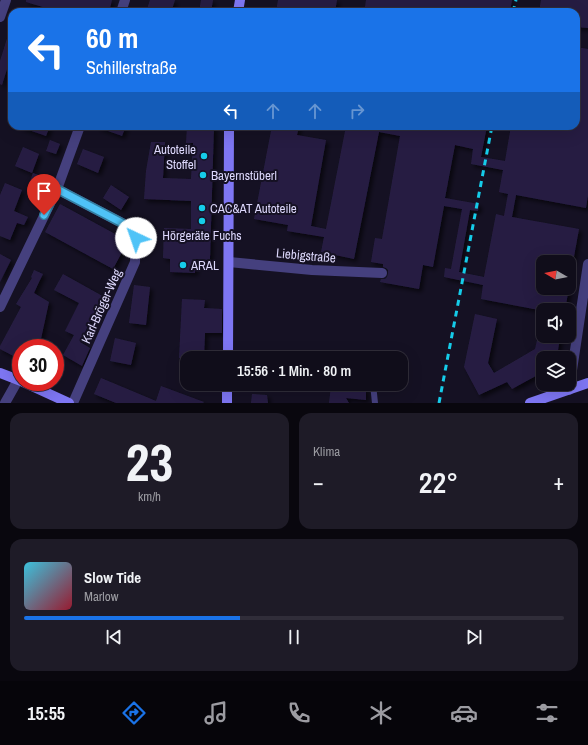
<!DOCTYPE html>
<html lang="de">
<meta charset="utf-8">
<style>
body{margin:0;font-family:"Archivo Narrow",sans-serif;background:#1e1b27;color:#f1f3f6;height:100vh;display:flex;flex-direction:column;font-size:15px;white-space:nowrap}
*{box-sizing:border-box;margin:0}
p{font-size:13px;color:#9c9ca2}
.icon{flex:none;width:22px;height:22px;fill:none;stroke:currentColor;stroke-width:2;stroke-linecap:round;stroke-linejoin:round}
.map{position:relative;height:403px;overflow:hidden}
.side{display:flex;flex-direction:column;gap:10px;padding:10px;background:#09070e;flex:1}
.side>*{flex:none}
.banner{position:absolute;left:8px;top:8px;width:572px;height:122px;border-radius:12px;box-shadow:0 4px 16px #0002,0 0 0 1px #302d39;background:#1a73e8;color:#fff;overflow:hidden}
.needle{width:26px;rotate:279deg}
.controls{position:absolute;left:536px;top:255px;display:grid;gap:8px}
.controls a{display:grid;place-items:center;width:40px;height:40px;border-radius:8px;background:#100d1a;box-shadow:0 4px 16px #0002,0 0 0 1px #302d39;font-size:20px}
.speed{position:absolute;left:12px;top:339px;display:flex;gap:8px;font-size:20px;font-weight:700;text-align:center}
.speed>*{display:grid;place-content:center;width:52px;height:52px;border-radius:50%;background:#100d1a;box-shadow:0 4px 16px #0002,0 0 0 1px #302d39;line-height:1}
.speed .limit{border:6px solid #d22;background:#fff;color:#111}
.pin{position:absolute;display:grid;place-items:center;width:34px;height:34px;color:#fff;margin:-41px -17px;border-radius:50% 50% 50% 0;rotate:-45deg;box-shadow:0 0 4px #0007}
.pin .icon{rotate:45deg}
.me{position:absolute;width:44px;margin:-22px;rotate:318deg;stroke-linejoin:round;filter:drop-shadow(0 0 3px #0008)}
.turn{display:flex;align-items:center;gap:14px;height:84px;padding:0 12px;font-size:18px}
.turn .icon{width:52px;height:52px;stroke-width:2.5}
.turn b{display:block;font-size:28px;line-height:34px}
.lanes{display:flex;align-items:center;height:38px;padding:0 12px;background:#0003;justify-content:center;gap:20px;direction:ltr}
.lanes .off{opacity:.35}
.big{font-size:30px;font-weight:600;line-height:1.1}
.side .tile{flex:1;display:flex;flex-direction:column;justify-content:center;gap:6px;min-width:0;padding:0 14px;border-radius:12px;background:#1e1b27}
.side .dial{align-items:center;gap:0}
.dial b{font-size:52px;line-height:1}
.song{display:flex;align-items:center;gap:12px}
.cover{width:48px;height:48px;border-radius:6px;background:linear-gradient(135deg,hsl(190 70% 55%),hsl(350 70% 35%))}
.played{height:4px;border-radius:2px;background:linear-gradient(90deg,#1a73e8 40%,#302d39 40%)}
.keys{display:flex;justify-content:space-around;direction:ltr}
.heat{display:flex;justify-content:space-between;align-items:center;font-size:22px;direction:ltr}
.side .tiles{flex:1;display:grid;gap:10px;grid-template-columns:1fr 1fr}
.tile:last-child{grid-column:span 2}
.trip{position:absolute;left:180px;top:351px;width:228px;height:40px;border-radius:12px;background:#100d1a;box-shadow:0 4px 16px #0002,0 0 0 1px #302d39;font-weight:600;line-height:40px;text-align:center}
.menu{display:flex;height:64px;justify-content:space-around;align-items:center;background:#06050a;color:#9c9ca2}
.menu .icon{width:28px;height:28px}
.menu .on{color:#1a73e8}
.menu b{font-size:18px;color:#f1f3f6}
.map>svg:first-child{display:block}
.building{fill:#271e43;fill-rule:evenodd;filter:url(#shadow)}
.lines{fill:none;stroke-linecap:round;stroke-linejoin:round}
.lane{stroke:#45407e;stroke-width:6}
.street{stroke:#45407e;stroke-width:10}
.secondary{stroke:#7e76f3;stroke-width:10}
.rail{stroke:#15cce9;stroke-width:3;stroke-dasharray:6 5;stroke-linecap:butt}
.route-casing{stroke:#337fa1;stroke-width:10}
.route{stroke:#4fc3f7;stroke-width:7}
.poi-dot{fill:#15cce9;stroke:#151123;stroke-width:1.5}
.labels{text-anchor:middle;stroke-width:4;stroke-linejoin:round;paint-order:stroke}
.poi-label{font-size:13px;fill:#dcd7fb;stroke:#151123;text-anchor:start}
.street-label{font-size:13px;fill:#dcd7fb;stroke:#151123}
</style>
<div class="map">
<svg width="588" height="403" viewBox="0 0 588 403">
<defs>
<filter id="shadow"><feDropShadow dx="3" dy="3" stdDeviation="2" flood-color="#0009"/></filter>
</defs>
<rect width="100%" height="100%" fill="#151123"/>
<!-- building -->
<path class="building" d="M26 0H112L109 12H52L53 10 26 2Z
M150 0H175L171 12H157L147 9Z
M201 0H213L211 12H199Z
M278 0H337L335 12H276Z
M366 0H512L510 12H388L365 7Z
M541 0H588V28L576 27V12H539Z
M10 29 12 30V53L2 85 0 84V61Z
M576 47 588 49V195L586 208 516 195 512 217 579 229 573 262H543V288H569L565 310H539L481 299 483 285 444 277 445 268 451 269 462 209 444 206 433 267 423 265 419 289 380 282 381 279H385L387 277 388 274V270L386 268 383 267V264L371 262 375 238 382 239 400 136 379 132 354 259 321 252 324 237 287 231 288 225 254 219 272 126H299L297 135 326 140 311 226 326 229 346 126H487L481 157 505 161 511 126H576ZM455 145 473 149 471 164 503 170 499 192 508 194 504 216 496 214 484 277 459 272 470 210 478 211 479 204 445 198Z
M20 126H50L46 136 20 127Z
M98 126H126L122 136 97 127Z
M187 126H214L210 260 196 259 195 273 170 272V259L163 258 164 228 191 229V201L144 199 146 171 151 142H165L163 178 191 179 193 143H186Z
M50 140 60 144 56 154 46 151Z
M23 147 39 154 32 173 15 166Z
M83 149 104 157 98 173 77 164Z
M33 173 44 177 39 188 29 184Z
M5 183 22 190 14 211 28 217 24 225 17 223 10 240 0 236V195Z
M111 185 129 197 121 210 103 198Z
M60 204 128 241 113 269 45 232Z
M0 254 11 260 0 282Z
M34 270 43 274 39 282 38 281 39 282 34 293 49 302 39 348H21V360L0 349V346L21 307 16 304 32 278 31 277Z
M63 274 106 298 98 314 95 312 80 342 90 348 82 366 63 355 74 335 65 331 79 303 54 290Z
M134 285 150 287 146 325 129 323Z
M182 299 205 300 204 308 222 309V333H205L204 358H179Z
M475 314 497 319 488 363 494 373 535 349 538 336H560L557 358H543V372L512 389 507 382 479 395 464 367Z
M115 338 136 343 131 365 110 361Z
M101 378 156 401 161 386 204 402 203 403H116L94 394Z
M331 386 366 388V400L346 398 349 403H329Z
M252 394 267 395 268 403H251Z"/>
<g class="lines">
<!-- lane -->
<path class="lane" d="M373 384 375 403"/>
<!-- street -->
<path class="street" d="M121 12 125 0
M0 17 6 0
M57 189 122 223 136 238 135 262 73 403
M229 262 312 270 382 273
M0 307 57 189 80 126
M569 390 588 264
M5 403 18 380"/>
<!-- secondary -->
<path class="secondary" d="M238 12 240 0
M228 358 229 126
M0 373 21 381
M23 382 69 403
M227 403V384
M530 403 588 383"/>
<!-- rail -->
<path class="rail" d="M513 12 516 0
M439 403 492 126"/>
</g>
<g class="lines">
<defs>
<path id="route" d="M44 215 57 189 122 223 136 238"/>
</defs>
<!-- route casing -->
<use href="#route" class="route-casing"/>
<!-- route -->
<use href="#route" class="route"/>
</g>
<!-- markers -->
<g class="poi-dot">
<circle cx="204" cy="156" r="4"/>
<circle cx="203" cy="175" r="4"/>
<circle cx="202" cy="208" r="4"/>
<circle cx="202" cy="221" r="4"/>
<circle cx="183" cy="265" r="4"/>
</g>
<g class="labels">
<!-- poi labels -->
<g class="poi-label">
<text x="196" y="154" text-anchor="end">Autoteile<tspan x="196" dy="15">Stoffel</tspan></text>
<text x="211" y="180">Bayernstüberl</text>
<text x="210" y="213">CAC&amp;AT Autoteile</text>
<text x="202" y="240" text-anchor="middle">Hörgeräte Fuchs</text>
<text x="191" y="270">ARAL</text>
</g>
<!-- street labels -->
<g class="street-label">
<text transform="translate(306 255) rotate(5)" y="5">Liebigstraße</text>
<text transform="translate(101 306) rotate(-66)" y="5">Karl-Bröger-Weg</text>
</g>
</g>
</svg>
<div class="controls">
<a><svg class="needle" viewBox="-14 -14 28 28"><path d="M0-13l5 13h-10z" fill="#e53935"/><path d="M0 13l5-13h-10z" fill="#9c9ca2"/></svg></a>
<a><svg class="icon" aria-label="sound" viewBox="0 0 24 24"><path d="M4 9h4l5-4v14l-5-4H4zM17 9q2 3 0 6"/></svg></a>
<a><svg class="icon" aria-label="layers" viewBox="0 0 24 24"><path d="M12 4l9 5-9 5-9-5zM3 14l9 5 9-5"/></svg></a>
</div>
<div class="speed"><div class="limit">30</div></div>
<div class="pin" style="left:44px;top:215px;background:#d93025"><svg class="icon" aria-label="arrive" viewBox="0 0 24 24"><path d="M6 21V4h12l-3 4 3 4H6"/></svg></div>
<svg class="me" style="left:136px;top:238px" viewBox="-20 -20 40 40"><circle r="19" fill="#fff"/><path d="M0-13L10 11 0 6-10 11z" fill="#4fc3f7"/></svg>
<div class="trip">15:56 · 1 Min. · 80 m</div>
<div class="banner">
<div class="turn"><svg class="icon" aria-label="left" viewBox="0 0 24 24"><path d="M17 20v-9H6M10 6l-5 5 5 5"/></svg><div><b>60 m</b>Schillerstraße</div></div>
<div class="lanes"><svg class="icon" aria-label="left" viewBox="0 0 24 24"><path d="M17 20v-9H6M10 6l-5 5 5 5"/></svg><svg class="icon off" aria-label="ahead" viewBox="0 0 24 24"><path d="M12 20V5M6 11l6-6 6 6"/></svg><svg class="icon off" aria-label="ahead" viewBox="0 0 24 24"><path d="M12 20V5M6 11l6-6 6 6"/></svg><svg class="icon off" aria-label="right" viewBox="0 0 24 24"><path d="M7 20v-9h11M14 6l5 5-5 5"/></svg></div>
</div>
</div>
<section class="side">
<div class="tiles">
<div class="tile dial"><b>23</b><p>km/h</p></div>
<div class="tile"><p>Klima</p>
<div class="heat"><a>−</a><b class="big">22°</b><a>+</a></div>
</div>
<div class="tile">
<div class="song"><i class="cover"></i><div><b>Slow Tide</b><p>Marlow</p></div></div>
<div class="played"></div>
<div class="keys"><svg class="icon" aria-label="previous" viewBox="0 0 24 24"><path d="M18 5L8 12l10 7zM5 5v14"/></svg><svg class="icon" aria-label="pause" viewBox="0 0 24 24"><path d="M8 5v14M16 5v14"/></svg><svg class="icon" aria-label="next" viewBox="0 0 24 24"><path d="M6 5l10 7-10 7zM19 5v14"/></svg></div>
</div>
</div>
</section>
<nav class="menu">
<b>15:55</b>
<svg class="icon on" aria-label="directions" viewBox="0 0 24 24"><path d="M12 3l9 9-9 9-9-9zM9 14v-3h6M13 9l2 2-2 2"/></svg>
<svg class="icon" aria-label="music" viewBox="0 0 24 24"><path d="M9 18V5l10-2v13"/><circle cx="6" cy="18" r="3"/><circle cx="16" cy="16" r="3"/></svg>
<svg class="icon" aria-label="phone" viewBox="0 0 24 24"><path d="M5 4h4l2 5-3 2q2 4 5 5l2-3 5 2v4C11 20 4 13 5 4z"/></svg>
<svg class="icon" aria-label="climate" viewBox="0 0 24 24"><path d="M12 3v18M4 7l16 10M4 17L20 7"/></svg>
<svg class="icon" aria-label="car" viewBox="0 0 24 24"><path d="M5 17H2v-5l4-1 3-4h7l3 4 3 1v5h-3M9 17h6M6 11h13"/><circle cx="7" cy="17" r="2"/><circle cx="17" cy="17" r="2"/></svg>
<svg class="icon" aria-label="filters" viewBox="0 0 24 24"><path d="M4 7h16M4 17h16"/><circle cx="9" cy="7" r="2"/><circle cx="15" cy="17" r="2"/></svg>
</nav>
